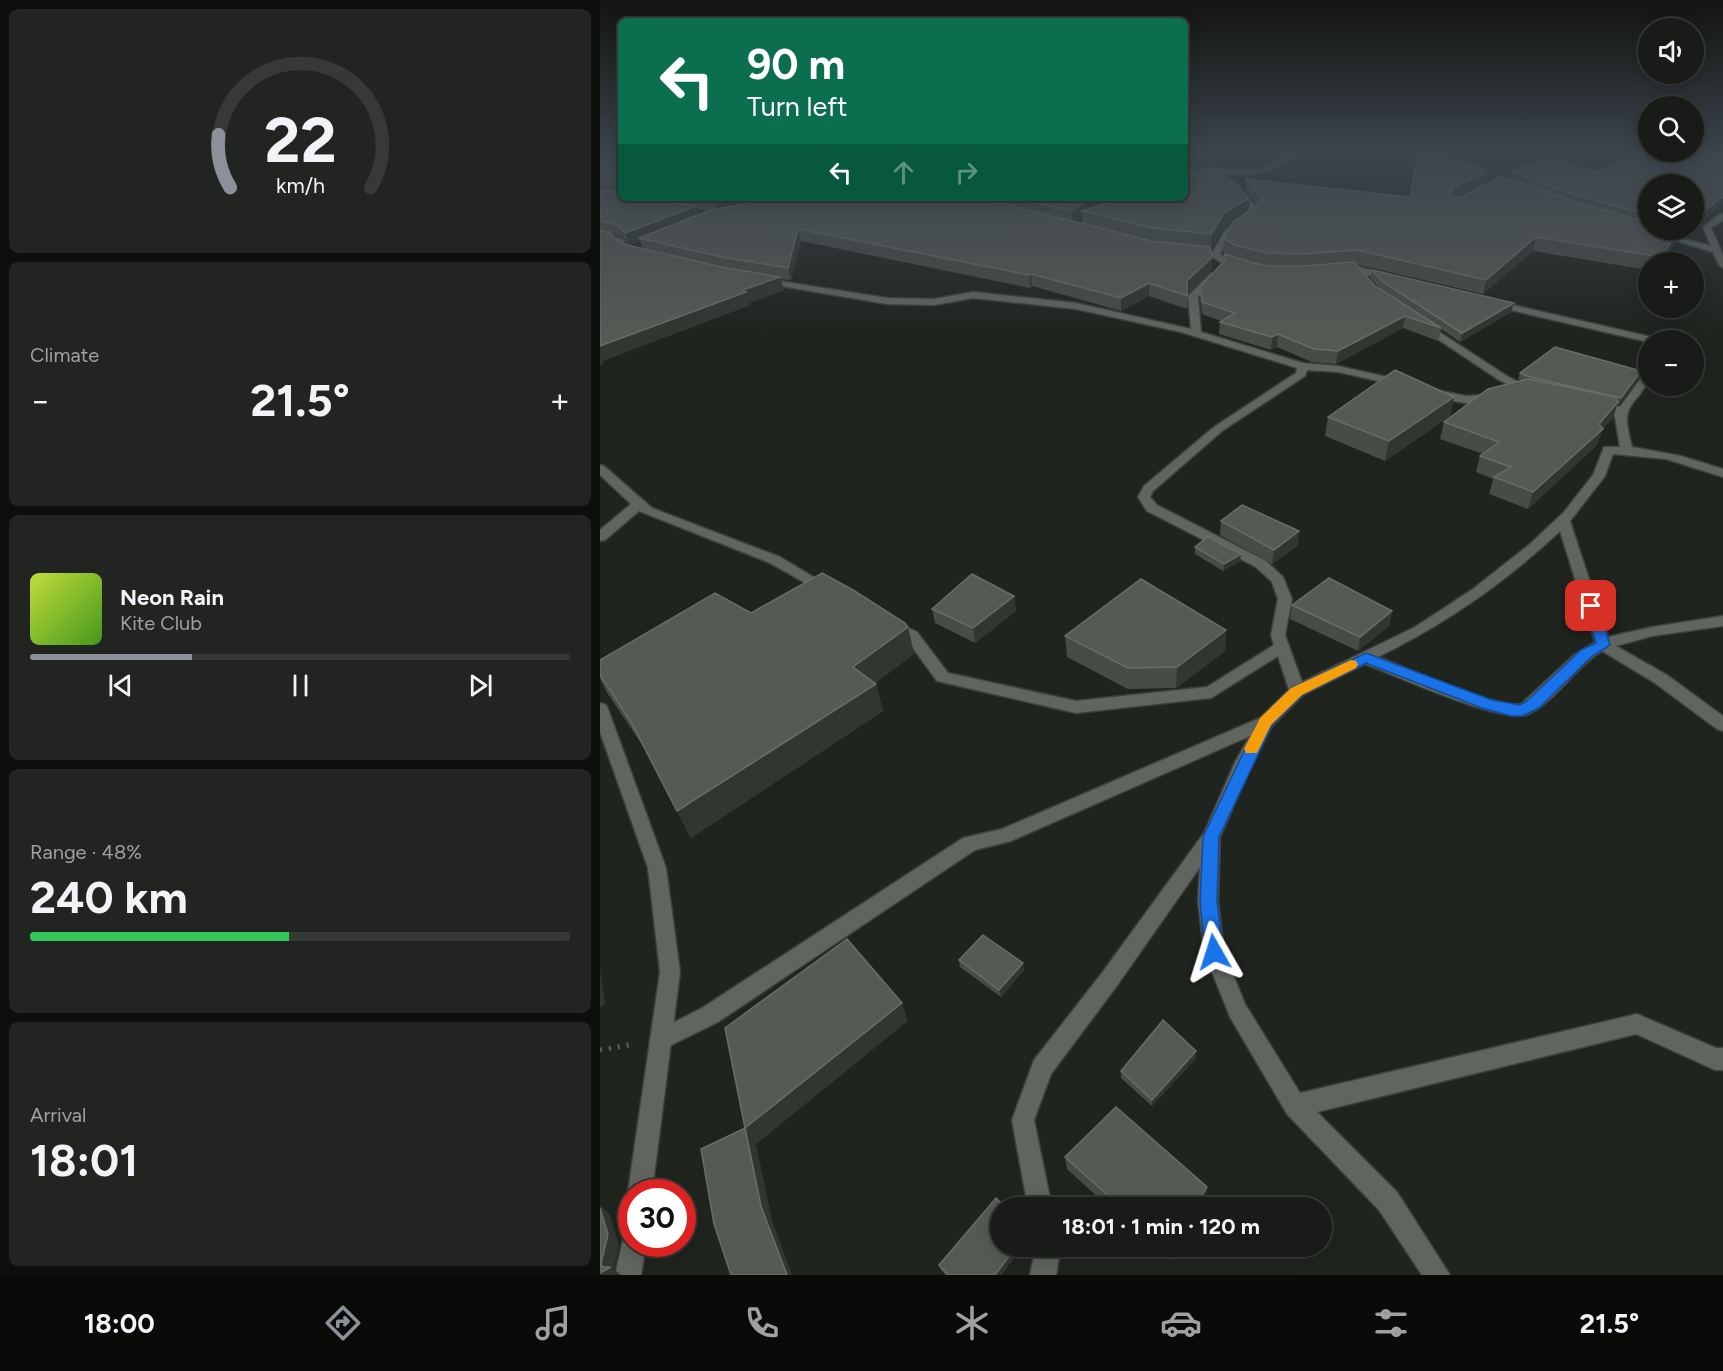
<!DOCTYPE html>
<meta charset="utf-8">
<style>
body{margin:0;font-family:Figtree,sans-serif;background:#212420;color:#f1f3f6;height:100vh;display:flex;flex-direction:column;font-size:22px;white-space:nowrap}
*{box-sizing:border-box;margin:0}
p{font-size:20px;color:#9fa1a1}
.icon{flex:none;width:33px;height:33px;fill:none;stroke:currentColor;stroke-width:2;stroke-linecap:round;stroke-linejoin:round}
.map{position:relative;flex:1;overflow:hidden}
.panel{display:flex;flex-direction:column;gap:9px;padding:9px;background:#0d0f0d;width:600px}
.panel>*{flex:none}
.hud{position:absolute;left:18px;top:18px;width:570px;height:183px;border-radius:9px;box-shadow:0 3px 15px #0003,0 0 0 2px #363936;background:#0b6e4f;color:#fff;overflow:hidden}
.fabs{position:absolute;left:1038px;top:18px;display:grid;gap:12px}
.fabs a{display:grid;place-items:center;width:66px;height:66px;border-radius:50%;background:#181b17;box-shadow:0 3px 15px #0003,0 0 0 2px #363936;font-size:30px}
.speed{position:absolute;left:18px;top:1179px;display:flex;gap:12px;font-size:30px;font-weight:700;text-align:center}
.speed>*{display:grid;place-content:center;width:78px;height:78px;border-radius:50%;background:#181b17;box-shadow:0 3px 15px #0003,0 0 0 2px #363936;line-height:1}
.speed .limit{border:9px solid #d22;background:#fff;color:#111}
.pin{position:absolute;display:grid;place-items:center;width:51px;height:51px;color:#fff;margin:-26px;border-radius:12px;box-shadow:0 3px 9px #0006}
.me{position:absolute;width:66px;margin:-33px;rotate:354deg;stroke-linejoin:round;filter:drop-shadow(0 0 4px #0008)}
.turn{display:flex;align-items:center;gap:21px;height:126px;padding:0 30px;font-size:27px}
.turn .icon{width:78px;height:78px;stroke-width:2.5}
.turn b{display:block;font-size:42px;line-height:51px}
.lanes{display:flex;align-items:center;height:57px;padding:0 30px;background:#0003;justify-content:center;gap:30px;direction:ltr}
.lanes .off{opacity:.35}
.big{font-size:45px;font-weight:700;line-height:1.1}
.panel .card{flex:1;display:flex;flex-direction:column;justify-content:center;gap:9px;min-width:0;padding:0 21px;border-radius:9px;background:#212420}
.panel .dial{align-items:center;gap:0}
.dial svg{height:156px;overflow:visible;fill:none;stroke:#363936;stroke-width:7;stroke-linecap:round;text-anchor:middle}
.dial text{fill:#f1f3f6;stroke:none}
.song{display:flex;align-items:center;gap:18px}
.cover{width:72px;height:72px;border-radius:9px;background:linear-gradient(135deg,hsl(70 70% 55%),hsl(100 70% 35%))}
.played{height:6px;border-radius:3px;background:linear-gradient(90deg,#8c9099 30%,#363936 30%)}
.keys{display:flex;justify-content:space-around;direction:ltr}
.heat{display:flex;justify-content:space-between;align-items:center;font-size:33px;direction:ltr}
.charge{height:9px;border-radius:4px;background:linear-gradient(90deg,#34c759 48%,#363936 0)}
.trip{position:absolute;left:390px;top:1197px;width:342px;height:60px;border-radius:30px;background:#181b17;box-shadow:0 3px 15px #0003,0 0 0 2px #363936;font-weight:700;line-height:60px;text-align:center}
.tabs{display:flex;height:96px;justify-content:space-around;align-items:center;background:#0a0b09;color:#9fa1a1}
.tabs .icon{width:42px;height:42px}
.tabs .active{color:#8c9099}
.tabs b{font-size:27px;color:#f1f3f6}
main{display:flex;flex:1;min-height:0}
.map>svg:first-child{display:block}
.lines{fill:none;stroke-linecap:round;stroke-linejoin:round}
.street-casing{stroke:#3c403c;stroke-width:3}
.secondary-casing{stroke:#3c403c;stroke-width:3}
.path{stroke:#5d605c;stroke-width:5;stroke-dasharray:2 7;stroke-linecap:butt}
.street{fill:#60665f;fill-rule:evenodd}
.secondary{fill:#60665f;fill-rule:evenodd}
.wall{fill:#474c46;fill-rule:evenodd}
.shaded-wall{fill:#313630}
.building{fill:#565a55;stroke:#696d68;stroke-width:1.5}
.route{fill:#1a73e8;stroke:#114b97;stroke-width:1.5}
.slow{fill:#f59e0b}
</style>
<main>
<section class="panel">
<div class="card dial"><svg viewBox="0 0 100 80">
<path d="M14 69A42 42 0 1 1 86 69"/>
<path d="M14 69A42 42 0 0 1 8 42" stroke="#8c9099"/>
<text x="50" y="56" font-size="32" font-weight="700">22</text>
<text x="50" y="72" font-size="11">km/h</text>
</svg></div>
<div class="card"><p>Climate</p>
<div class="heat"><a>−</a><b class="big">21.5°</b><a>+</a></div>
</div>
<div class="card">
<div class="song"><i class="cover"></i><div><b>Neon Rain</b><p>Kite Club</p></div></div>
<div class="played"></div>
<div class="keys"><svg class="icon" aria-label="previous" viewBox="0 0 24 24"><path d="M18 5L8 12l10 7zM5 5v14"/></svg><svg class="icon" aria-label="pause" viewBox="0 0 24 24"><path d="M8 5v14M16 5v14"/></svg><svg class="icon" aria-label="next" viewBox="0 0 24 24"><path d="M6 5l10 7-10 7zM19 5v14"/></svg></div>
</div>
<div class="card"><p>Range · 48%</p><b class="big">240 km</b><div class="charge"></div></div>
<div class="card"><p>Arrival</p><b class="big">18:01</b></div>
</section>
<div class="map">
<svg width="1123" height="1275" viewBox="0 0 1123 1275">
<rect width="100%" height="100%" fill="#20241f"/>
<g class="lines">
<defs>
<path id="street" d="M690 154H699C666 178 641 177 602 172L640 188 661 213 631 234 620 254 635 263 644 265V269L629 267 612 257 611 255 625 230 652 213 634 192 585 170V166L600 171 603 168 659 170Z
M1120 214H1123V220L1111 228 1123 255V268L1119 265 1113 252 1053 234 1057 232 1111 246 1103 227Z
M0 233 22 239 30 249 41 253 37 256 24 253 16 243 0 239Z
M755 266 793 276 795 278 790 281 752 271 751 269Z
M611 273 619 275 598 297 601 332 703 363 738 366 805 381 806 383 801 386 738 372 707 370 705 376 622 431 553 491 550 497 557 505 666 561 683 577 692 599 685 635 702 682 815 627 873 589 930 544 964 512 993 475 1004 447H1020L1015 417 1011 410 990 403 996 400 1020 407 1044 374 1048 373C1048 395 1027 400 1027 419 1027 428 1030 438 1032 447L1081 456 1123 469V477L1066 459 1013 454 1005 476 970 521 1008 637 1052 627 1123 616V626L1052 636 1016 646 1067 675 1123 716V731L1117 729 1055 683 1002 651C975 667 958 699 929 714 905 726 795 675 765 664L703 695 672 726 653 762 620 837 618 901 624 952 645 1004 700 1093 1037 1014 1116 1048H1123V1070H1115L1036 1034 717 1112 797 1192 850 1275H822L779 1210 687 1114 630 1017 604 952 598 901 600 867 516 987 451 1074 434 1120 452 1208H428L412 1120 434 1060 502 973 604 833 635 762 650 736 411 841 375 850 118 1022 61 1050 53 1047 50 1040 53 1033 102 1008 363 838 402 829 660 718 689 690 678 656 611 698 476 713 337 681 307 640 286 626 293 621 317 632 348 673 476 701 607 687 674 645 671 635 678 599 672 582 656 567 547 511 538 497 544 486 614 427 696 373 697 368 581 332 476 309 373 298 334 305 287 304 163 283 160 282V278L287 298 334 299 373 292 476 303 591 329 588 296ZM960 531 995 642 974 655 921 704C896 709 807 668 778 657 845 624 906 582 960 531Z
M892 300 1051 337 1056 340H1048V342L889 305V301Z
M821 324H827L907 376 933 390 928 393 924 392 899 380 821 328Z
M836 390 866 396 895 394 901 397C883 410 851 401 832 395L831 393Z
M0 465 4 466 52 508 180 557 235 590 233 593H223L170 563 39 511 5 540 0 541V530L31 504 0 475Z
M436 1246H461L456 1275H430Z"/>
<path id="secondary" d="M0 703 6 705 8 709 66 868 80 972 52 1192H32V1201L28 1192 60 972 48 868 0 732Z
M32 1232V1244H46L41 1275H15L24 1235Z"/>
</defs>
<!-- street casing -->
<use href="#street" class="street-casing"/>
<!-- secondary casing -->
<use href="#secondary" class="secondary-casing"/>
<!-- path -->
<path class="path" d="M0 1050 29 1045"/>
<!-- street -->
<use href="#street" class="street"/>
<!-- secondary -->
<use href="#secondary" class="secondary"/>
</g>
<!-- wall -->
<path class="wall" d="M0 154H21V198H505L493 207 649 211 657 205 646 191V179L810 197 889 171 886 183 859 197 910 179 912 172H999L1123 154V203L1094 228V184H1048V230H1092L1084 236 1078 234 1074 244 1062 262H1048V270L933 251 883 294 755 264 775 286 781 290 770 278 772 270 911 312 860 342 841 329 838 341 803 328 736 364 712 362 677 347 671 350 619 334 620 322 621 321 602 314 600 298 601 286 625 260V254H626L623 253 624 239 635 221 624 228 610 250 612 257V269L587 294V309L549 296 521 311 432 286 430 288 201 241 191 280 181 279 184 290 149 303 150 305 2 361 3 364 0 365ZM97 209 109 211 99 215ZM482 216V224L475 222ZM12 234 23 237 30 245 40 241 43 249 19 243Z
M1041 371 1039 378 1019 404H1017L1013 418 1002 430 997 445 928 509 889 494 893 479 876 472 880 456 883 454 840 439 844 422 921 380 918 379 920 373Z
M854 397 850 416 785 461 725 436 728 417Z
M621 521 698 545 672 564 620 535Z
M595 547 640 561 623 571 595 554Z
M414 596 416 611 375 643 335 623 332 609Z
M692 605 792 611 789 626 758 651 690 619Z
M151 613 308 627 314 654 275 683 283 711 91 838 45 749 6 691 0 678V660Z
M626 630 625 651 576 688 528 689 467 657 465 636Z
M359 960 423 963 424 970 401 997 360 967Z
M596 1058 552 1106 521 1078V1071Z
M465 1157 607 1187 606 1199 601 1208H510L467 1169Z
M400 1246H423L401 1275H346L341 1270 339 1265Z
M554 1246H577L569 1260Z"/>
<!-- shaded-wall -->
<path class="shaded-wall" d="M889 171 886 183 850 202 852 189Z
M1123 196V203L1094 228V220Z
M132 198H196L119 213 116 201Z
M489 198H505L487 212 482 211V216L472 223V211Z
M649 198V212L624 228 611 250V234L624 213Z
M96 206 100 218 39 238 40 241 30 245 25 233Z
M198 229 201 241 191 280 188 268Z
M1079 230 1074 244 1062 262H1060L1061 257Z
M1086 230H1092L1084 236Z
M936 237 933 251 883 294 886 280Z
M612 257V269L586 294 587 281Z
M431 274 432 286 430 288 429 275Z
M180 277 184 290 149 303 150 305 2 361 3 364 0 365V346L143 290Z
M549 283V296L521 311V298Z
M914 303 911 312 860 342 862 333Z
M805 316 803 328 736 364 738 351Z
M678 334 677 347 671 350 672 337Z
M1041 371 1039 378 1019 404 1021 398Z
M854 397 850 416 785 461 789 441Z
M1018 402 1013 418 1002 430 997 445 928 509 933 492 999 424Z
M699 531 698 545 672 564 674 550Z
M641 554 640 561 623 571 624 564Z
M414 596 416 611 375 643 373 628Z
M792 611 789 626 758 651 760 637Z
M308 627 314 654 261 694 253 667Z
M626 630 625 651 576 688 577 667Z
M276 684 283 711 91 838 77 811Z
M423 963 424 970 401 997 399 990Z
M0 969 5 1004 0 1007Z
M302 1003 308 1021 156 1144 172 1220 192 1275H187L161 1206 145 1128Z
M596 1051V1058L552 1106V1100Z
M607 1187 606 1199 601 1208H594Z
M0 1205 10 1215 19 1245 14 1269 21 1275H0Z
M417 1246H423L401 1275H395Z
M571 1246H577L569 1260V1249Z"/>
<!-- building -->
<path class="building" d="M0 154H21V185L0 181Z
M818 154H836L889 171 852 189 851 195 853 197H861L901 176 985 205 1048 222V230H1079L1061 257 936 237 886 280 757 250 702 254 666 253 635 245 624 239 633 222 664 200 646 179 810 197Z
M1033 154H1123V196L1094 220V184H1048V215L972 194 912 172 945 158 999 172Z
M603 172 620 174 633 180 649 198 624 213 611 234 552 228 482 211 522 198H585V178Z
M0 190 21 193V198H49L96 206 25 233 18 225 0 221Z
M98 198H132L116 201Z
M175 198H353L358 200 402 203 463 219 459 221 465 219 551 241 610 247 612 257 587 281V296L549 283 521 298 431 274 429 275 198 229 188 268 122 257 39 238 108 211Z
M415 198H489L472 211Z
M0 230 10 233 19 243 121 267 180 277 143 290 146 292 0 346Z
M625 254 653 263 670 266H704L754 262 775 286 841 328 805 316 738 351 714 349 678 334 672 337 620 322 635 313 602 302 601 286 625 260Z
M772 270 914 303 862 333 783 282Z
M955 347 1041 371 1021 398 930 377 920 373Z
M795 370 854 397 789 441 728 417Z
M928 379 1015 397 1018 402 999 424 1003 429 933 492 894 477 911 467 880 456 899 442 844 422 888 389Z
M642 505 699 531 674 550 621 521Z
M608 537 641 554 624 564 595 547Z
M222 573 253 590 305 623 308 627 253 667 276 684 77 811 31 722 0 675V660L115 593 151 613Z
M372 574 414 596 373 628 332 609Z
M729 578 792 611 760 637 692 605Z
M541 579 626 630 577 667 528 668 465 636Z
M383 935 423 963 399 990 359 960Z
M247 939 302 1003 145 1128 125 1028Z
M563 1020 596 1051 552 1100 521 1071Z
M516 1107 607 1187 594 1208H522L465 1157Z
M145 1128 161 1206 187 1275H131L114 1224 101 1149Z
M396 1198 406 1208H400V1246H417L395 1275H348L339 1265Z
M0 1208 8 1234 1 1264 3 1267H11L0 1273Z"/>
<!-- sky -->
<linearGradient id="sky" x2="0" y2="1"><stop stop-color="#121411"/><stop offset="0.46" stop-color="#3c454d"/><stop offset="1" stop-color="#3c454d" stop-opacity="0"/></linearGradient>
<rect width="1123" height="333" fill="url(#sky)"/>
<!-- route -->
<path class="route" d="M991 601 998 606 1010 645 991 657 939 708 922 716H911L882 708 766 663 702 695 672 725 619 837 617 901 623 952 620 958 614 961 607 958 605 952 600 901 603 837 658 722 691 688 766 653 892 700 920 705 928 700 981 650 996 643 985 606Z"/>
<!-- slow -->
<path class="slow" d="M751 660 756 661 758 665 756 668 702 695 671 725 657 753H646L644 749 660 718 691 688Z"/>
</svg>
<div class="fabs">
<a><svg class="icon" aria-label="sound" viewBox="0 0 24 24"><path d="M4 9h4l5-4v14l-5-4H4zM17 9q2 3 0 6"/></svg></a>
<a><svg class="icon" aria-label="search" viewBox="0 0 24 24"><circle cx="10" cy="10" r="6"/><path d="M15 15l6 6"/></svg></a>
<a><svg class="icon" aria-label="layers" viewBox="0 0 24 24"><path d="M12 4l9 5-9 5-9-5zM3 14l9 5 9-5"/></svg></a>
<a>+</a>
<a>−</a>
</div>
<div class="speed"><div class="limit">30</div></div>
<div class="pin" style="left:991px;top:606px;background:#d93025"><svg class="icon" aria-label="arrive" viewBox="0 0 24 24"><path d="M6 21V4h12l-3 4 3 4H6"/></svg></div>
<svg class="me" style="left:614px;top:952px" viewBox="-20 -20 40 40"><path d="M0-17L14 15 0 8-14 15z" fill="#1a73e8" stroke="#fff" stroke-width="4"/></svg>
<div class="trip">18:01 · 1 min · 120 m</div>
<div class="hud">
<div class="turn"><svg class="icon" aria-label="left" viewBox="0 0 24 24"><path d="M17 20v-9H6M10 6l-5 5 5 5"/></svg><div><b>90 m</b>Turn left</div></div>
<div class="lanes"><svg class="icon" aria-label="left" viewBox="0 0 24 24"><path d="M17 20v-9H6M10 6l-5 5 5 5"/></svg><svg class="icon off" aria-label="ahead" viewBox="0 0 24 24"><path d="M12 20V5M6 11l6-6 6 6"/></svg><svg class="icon off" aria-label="right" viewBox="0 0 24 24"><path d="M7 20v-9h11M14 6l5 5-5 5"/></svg></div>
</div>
</div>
</main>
<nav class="tabs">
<b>18:00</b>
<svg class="icon active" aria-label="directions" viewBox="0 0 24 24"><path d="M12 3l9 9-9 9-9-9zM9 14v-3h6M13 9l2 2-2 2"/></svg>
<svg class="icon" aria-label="music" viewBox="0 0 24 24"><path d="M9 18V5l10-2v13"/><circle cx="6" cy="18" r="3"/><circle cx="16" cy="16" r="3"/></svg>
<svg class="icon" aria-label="phone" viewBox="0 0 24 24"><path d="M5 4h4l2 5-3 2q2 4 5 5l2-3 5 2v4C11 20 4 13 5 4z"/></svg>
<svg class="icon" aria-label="climate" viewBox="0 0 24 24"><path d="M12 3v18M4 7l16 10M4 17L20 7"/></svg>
<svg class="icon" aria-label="car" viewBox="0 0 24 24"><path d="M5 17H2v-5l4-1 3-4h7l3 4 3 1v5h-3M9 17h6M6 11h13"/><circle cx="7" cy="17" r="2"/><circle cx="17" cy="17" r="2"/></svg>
<svg class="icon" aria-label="filters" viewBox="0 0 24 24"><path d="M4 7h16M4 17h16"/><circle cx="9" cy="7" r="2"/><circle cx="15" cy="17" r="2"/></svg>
<b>21.5°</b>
</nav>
